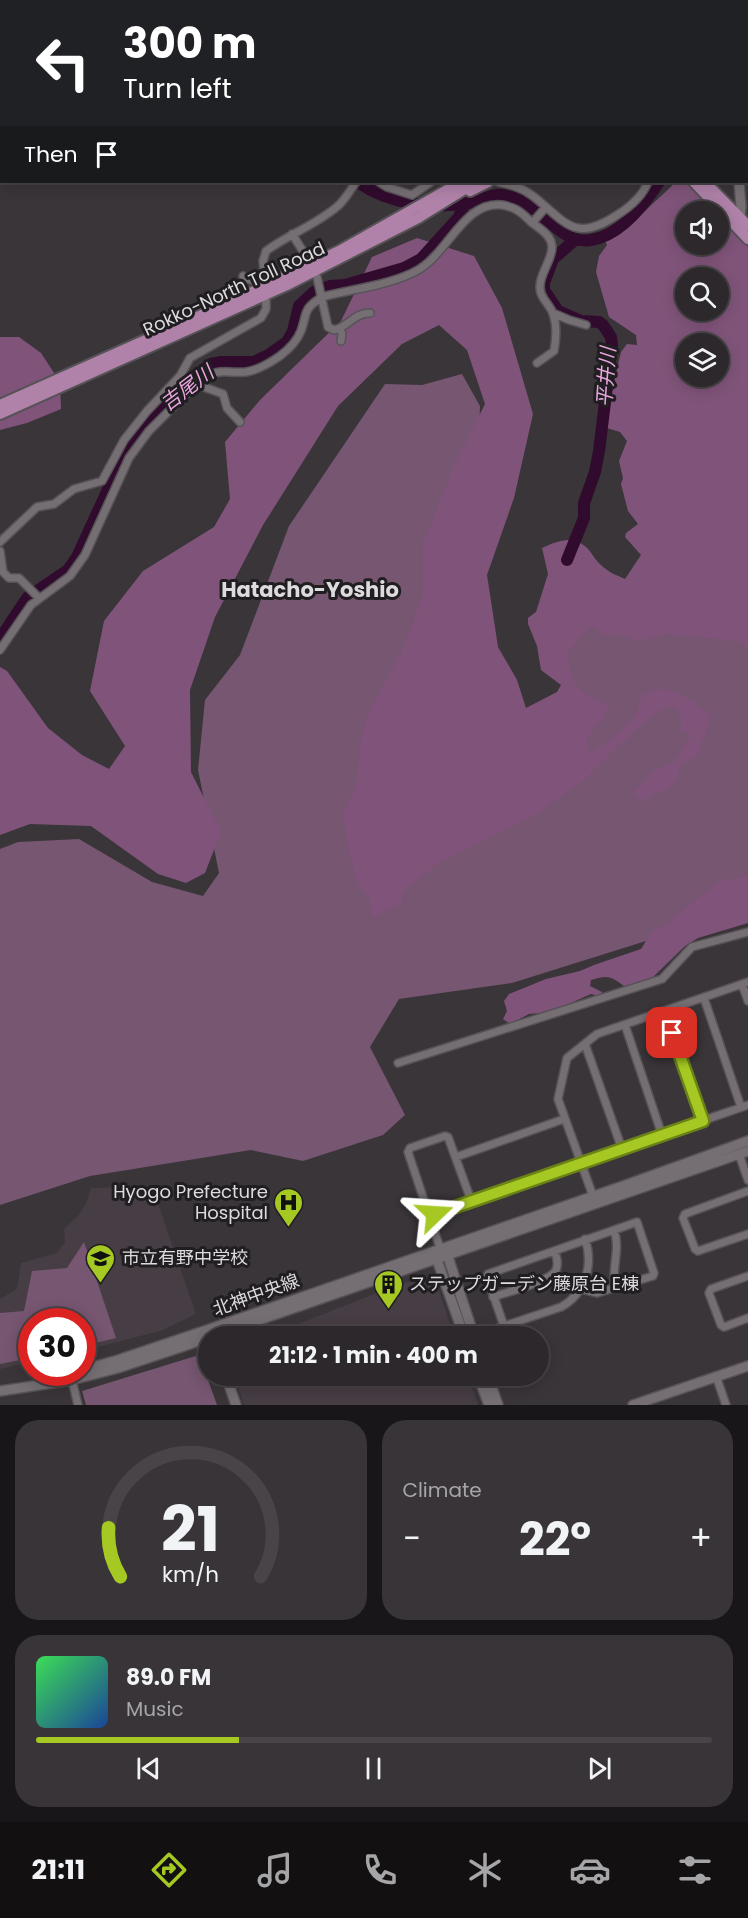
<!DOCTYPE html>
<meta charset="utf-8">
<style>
body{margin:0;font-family:Poppins,"Noto Sans JP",sans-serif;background:#383437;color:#f1f3f6;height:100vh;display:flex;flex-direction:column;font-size:22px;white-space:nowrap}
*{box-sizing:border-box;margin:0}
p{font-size:20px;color:#a6a6a9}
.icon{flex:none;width:33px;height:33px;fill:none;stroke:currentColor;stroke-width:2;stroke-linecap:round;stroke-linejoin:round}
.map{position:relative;height:1405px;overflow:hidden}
.details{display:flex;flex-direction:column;gap:15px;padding:15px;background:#181618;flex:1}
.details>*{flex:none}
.guide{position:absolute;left:0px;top:0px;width:748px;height:183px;box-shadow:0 3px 15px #0003,0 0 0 2px #484447;background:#202124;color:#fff;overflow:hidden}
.controls{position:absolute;left:675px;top:201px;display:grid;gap:12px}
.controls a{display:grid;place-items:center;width:54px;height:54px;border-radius:50%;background:#2c282b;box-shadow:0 3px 15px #0003,0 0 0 2px #484447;font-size:30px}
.speed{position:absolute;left:18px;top:1308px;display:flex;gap:12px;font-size:30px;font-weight:700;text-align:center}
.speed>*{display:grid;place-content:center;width:78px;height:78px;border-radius:50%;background:#2c282b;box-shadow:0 3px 15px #0003,0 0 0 2px #484447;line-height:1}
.speed .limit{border:9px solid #d22;background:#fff;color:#111}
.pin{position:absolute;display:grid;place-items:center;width:51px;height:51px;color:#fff;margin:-26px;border-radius:12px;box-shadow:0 3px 9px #0006}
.me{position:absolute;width:66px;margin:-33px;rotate:70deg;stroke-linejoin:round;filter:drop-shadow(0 0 4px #0008)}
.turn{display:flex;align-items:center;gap:21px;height:126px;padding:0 24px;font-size:27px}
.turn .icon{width:78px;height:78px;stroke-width:2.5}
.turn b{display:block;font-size:42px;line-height:51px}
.then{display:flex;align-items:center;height:57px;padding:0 24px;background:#0003;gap:12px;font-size:22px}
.big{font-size:45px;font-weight:700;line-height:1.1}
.details .tile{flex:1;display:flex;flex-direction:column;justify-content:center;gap:9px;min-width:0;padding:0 21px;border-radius:24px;background:#383437}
.details .dial{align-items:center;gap:0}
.dial svg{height:156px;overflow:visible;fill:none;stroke:#484447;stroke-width:7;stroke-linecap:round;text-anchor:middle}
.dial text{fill:#f1f3f6;stroke:none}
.song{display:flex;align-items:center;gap:18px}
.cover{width:72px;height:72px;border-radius:9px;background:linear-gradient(135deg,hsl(130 70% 55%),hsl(220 70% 35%))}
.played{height:6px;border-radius:3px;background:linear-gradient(90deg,#a5c823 30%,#484447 30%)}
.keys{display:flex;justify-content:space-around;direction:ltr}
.heat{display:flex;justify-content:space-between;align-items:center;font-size:33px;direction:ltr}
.details .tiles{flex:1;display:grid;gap:15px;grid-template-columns:1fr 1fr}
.tile:last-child{grid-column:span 2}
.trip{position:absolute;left:198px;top:1326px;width:351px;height:60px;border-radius:30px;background:#2c282b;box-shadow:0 3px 15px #0003,0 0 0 2px #484447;font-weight:700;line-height:60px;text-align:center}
.tabs{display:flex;height:96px;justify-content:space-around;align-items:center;background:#121011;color:#a6a6a9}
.tabs .icon{width:42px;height:42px}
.tabs .selected{color:#a5c823}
.tabs b{font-size:27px;color:#f1f3f6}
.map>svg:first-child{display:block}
.built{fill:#473d45}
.green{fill:#765671}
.forest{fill:#80547a;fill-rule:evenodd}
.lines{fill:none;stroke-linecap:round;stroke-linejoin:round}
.river{stroke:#310b2d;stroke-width:12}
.minor-casing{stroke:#565256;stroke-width:10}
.tertiary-casing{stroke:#565256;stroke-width:12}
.primary-casing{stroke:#565256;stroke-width:14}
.minor{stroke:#756f74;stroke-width:7}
.tertiary{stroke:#756f74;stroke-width:9}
.primary{stroke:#b082a9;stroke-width:10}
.route-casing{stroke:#6b8217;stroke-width:15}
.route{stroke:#a5c823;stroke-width:10}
.labels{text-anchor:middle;stroke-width:6;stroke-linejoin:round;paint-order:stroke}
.street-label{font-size:18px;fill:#dedbde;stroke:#201e20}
.poi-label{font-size:18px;fill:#dedbde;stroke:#201e20;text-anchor:start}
.water-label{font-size:20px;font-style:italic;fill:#eaa6e0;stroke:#201e20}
.quarter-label{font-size:21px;font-weight:bold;fill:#dedbde;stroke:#201e20}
</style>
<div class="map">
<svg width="748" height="1405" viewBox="0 0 748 1405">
<rect width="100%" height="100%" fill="#3a3539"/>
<!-- built -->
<path class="built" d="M124 1187 130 1193 148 1199 155 1195 196 1314 163 1330 83 1351 82 1322H32L31 1362 0 1369V1299L17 1289 21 1263 57 1253 65 1242 64 1229 78 1216 86 1204 91 1188Z
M425 1277 436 1282 454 1336H268L389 1288Z
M234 1376H468L478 1405H244Z"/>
<!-- green -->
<path class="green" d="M462 374 480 406 470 653 498 734 574 702 549 620 748 629V909L512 983 399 999 370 1047 405 1115 383 1135 303 1161 251 1150 90 1176 0 1205V849L18 842 79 839 152 882 203 896 219 873 198 770 205 700 240 655 289 526 385 384 422 385Z
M84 1242 116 1338 83 1346 82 1322H32L31 1358 0 1364V1313L24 1311 32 1271 67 1268Z
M199 1355 217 1405H86L82 1391Z"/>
<!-- forest -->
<path class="forest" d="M676 182H686L713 211 686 212V244H718L719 217 748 247V648L739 641 666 634 646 640H632L619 635 602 634 593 626 580 637 568 653C571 689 578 691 609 705L604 717 585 741 591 752C607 742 622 732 634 717 639 711 638 702 643 696 660 675 698 705 712 716L697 756 681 764 677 778 669 789 654 793 642 803 634 792 654 771 674 762 691 735 681 730V714L670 706 654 714 628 737 583 781 529 819 441 861 403 892 401 903 373 918 370 899 357 883 349 853 343 813 356 788 360 745 366 719 403 649 423 595V544L452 470 485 404 467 350 439 325 402 344 338 406 263 525 215 617 190 690 191 772 221 832 205 873 186 883 158 874 91 826 30 824 0 835V667L7 671 48 728 82 755 109 769 125 746 90 691 104 621 143 571 214 527 230 499 225 442 260 400 341 321 372 257 417 238 474 256 502 308 533 414 514 498 487 575 498 647 517 680 526 708 557 692 561 685 541 670 537 646 528 624V618L536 612 548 574 542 548C559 540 575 534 589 550 593 555 596 561 601 565 608 572 616 575 625 579L641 555 625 537 626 533 638 524 628 511 621 484 623 478 619 461 627 441 620 432 604 427 621 352 627 344 637 345 636 335 609 317 596 272 599 256 607 245 603 236 629 226ZM686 278H718V310H686ZM686 344H718V376H686Z
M0 337H19L41 353 60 382 61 409 27 423 0 430Z
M748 876V923L698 938 685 946 651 979 627 988C611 977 610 974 591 980L590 986 602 992 600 996 591 994 551 1012 529 1014 510 1024 503 1019 507 1011 504 1001 509 994 546 979 580 971 594 965 641 949 652 931 668 923 719 881Z"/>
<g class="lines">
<!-- river -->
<path class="river" d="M747 33H748
M0 93H2
M358 182C389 204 431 209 468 203 479 201 494 193 504 195 510 196 520 199 525 203 546 215 565 245 591 240 620 236 644 205 659 182
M567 560 584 518V503L595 472 599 451 612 345 611 337 603 325 599 322 581 321 558 311 544 290V283L553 259 576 239
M0 639 27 598 68 570 77 557 128 446 152 414 191 379 211 364 221 362H254L270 354 287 342 293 331 299 306 314 292 330 286 345 285 404 268 421 259 459 217 465 203"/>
<defs>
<path id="minor" d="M244 0V2
M355 0V2
M451 2 453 0
M674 2 676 0
M747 23H748
M747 43H748
M0 160H2
M379 182 387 187 412 195 431 182
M498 182C511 185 523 188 533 196 565 221 574 244 617 215 630 207 642 197 648 182
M532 223 546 207
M292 234 308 259
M243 276C251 282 256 282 265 276
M317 277 328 327 334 330C348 327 354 313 370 313
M265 281 263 261 266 251C289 234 318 224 339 205 346 198 351 189 356 182
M553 313 569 320 586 325
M340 329 342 334 341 341
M196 384 223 394 227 408 240 422
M0 542 37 507 54 504 74 489 102 481 124 440 147 411 180 376 190 358 261 318 266 309V301
M0 551 3 572 9 578H19L39 598
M0 650 31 605 70 576 85 555 129 458 149 431 201 379C222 367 226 374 246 372 259 370 270 363 280 356 288 350 297 341 301 331 308 312 302 310 322 297 352 289 392 285 418 270 448 253 465 200 502 205 514 207 520 211 529 220 537 228 551 233 552 247 552 260 540 273 540 286 539 298 550 304 553 314 557 325 556 340 554 351L537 363
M742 984 748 1001
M704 998 741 1107
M664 1012 703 1121
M625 1025 662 1135
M585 1044 622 1149
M398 1063 662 979 692 947 748 932
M739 1154 748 1180
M456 1157 564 1119
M748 1191 685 1214 683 1218 695 1249 698 1251 748 1234
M593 1196 558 1099 567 1058 597 1034 748 982
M430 1215 748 1105
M614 1230C621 1249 611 1268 615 1288
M440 1248 408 1152 410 1148 445 1136 448 1137 471 1200
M748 1276 711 1289 709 1293 721 1325 724 1327 748 1318
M493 1297C507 1292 550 1282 556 1270 559 1263 557 1257 554 1251
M504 1326 487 1277 488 1274 637 1222 654 1273 653 1276 597 1293 581 1289
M474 1336 561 1307C585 1294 594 1265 585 1239
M716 1376 726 1405
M72 1380 78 1405"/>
<path id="tertiary" d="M739 182 741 206 740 218
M444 1252 447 1254 474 1336
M438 1253 436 1257 464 1336
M213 1336 748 1151
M82 1370 118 1360 210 1329 623 1186 748 1141
M226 1376 236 1405
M478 1376 489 1405
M488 1376 498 1405
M47 1378 74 1372
M0 1391 72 1380 118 1368 208 1338
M633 1405 748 1366"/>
<path id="primary" d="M522 0 523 2
M533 0 534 2
M29 2 220 0
M691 2 693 0
M707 2 709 0
M719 2 721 0
M735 2 736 0
M0 3H2
M694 182 748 239
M705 182 748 226
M470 191 488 182
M0 405 242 297 339 251 461 182
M0 414 287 285 418 218 476 182"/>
</defs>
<!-- minor casing -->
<use href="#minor" class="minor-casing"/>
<!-- tertiary casing -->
<use href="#tertiary" class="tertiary-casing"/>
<!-- primary casing -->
<use href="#primary" class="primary-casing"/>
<!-- minor -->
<use href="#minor" class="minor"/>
<!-- tertiary -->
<use href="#tertiary" class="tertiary"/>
<!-- primary -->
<use href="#primary" class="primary"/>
</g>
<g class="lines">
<defs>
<path id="route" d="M435 1214 703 1121 672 1033"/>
</defs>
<!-- route casing -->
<use href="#route" class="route-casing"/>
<!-- route -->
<use href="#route" class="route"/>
</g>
<!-- icons -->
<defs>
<symbol id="hospital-pin" viewBox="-11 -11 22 30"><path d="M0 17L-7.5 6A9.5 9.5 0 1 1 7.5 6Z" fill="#a5c823" stroke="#201e20"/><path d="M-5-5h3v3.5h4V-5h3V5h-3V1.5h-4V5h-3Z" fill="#111"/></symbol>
<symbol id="school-pin" viewBox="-11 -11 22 30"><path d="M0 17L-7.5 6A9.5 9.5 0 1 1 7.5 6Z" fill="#a5c823" stroke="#201e20"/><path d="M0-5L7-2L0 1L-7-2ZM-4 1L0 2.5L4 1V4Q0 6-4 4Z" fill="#111"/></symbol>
<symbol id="building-pin" viewBox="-11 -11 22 30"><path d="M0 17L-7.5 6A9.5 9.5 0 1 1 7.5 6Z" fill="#a5c823" stroke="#201e20"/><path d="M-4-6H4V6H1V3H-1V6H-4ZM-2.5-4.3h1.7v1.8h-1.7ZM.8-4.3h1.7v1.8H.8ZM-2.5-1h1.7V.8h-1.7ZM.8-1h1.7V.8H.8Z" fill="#111"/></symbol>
</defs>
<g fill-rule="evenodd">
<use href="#hospital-pin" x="272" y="1186" width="33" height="45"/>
<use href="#school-pin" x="84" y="1242" width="33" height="45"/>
<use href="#building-pin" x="372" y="1268" width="33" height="45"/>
</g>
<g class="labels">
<!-- street labels -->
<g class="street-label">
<text transform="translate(234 289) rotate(-25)" y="6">Rokko-North Toll Road</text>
<text transform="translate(256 1295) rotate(-20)" y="6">北神中央線</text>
</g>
<!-- poi labels -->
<g class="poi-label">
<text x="268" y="1198" text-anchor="end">Hyogo Prefecture<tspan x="268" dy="21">Hospital</tspan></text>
<text x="122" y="1264">市立有野中学校</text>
<text x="409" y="1290">ステップガーデン藤原台 E棟</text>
</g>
<!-- water labels -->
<g class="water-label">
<text transform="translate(606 377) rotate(-86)" y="7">平井川</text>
<text transform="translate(187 388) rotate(-37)" y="7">吉尾川</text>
</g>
<!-- quarter labels -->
<g class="quarter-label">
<text x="310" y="597">Hatacho-Yoshio</text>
</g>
</g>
</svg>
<div class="controls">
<a><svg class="icon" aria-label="sound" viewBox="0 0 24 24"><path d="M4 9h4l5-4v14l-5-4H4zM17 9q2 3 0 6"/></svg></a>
<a><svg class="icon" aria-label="search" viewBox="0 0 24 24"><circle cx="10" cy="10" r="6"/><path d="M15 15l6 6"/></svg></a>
<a><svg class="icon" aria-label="layers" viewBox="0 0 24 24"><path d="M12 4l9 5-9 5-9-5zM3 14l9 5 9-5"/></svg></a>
</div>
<div class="speed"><div class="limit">30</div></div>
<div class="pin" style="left:672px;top:1033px;background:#d93025"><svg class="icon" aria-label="arrive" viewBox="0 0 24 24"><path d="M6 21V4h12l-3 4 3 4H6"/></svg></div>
<svg class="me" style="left:435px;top:1214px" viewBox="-20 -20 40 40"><path d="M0-17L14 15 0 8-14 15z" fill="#a5c823" stroke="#fff" stroke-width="4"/></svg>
<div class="trip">21:12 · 1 min · 400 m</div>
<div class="guide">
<div class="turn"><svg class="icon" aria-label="left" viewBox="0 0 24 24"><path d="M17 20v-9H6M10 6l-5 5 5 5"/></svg><div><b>300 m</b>Turn left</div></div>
<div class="then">Then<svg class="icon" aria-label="arrive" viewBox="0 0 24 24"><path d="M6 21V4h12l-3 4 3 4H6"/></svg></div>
</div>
</div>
<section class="details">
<div class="tiles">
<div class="tile dial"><svg viewBox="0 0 100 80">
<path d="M14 69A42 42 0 1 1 86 69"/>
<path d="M14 69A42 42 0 0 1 8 44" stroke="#a5c823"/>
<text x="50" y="56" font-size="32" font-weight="700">21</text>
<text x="50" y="72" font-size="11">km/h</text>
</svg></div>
<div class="tile"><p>Climate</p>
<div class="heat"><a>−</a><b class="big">22°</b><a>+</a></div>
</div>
<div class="tile">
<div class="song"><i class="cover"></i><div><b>89.0 FM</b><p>Music</p></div></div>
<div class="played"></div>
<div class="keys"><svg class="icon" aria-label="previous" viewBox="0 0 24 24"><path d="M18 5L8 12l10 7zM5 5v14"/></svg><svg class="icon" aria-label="pause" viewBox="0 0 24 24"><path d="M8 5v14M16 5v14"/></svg><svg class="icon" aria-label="next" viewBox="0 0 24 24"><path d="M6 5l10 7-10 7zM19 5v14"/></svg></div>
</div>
</div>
</section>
<nav class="tabs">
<b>21:11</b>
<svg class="icon selected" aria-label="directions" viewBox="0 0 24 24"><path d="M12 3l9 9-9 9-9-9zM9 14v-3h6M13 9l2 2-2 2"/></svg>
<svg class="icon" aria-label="music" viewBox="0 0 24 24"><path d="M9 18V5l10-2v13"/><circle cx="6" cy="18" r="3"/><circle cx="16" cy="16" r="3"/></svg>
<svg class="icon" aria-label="phone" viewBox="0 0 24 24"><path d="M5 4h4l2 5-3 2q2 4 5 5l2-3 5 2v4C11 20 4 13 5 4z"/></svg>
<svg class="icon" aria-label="climate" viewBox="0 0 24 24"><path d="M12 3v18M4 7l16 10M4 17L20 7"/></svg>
<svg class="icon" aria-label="car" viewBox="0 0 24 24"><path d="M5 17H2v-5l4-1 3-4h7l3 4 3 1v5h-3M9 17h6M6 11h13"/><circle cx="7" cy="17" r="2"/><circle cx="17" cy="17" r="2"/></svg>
<svg class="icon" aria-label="filters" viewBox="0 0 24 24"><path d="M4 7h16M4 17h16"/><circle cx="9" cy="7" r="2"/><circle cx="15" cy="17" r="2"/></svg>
</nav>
